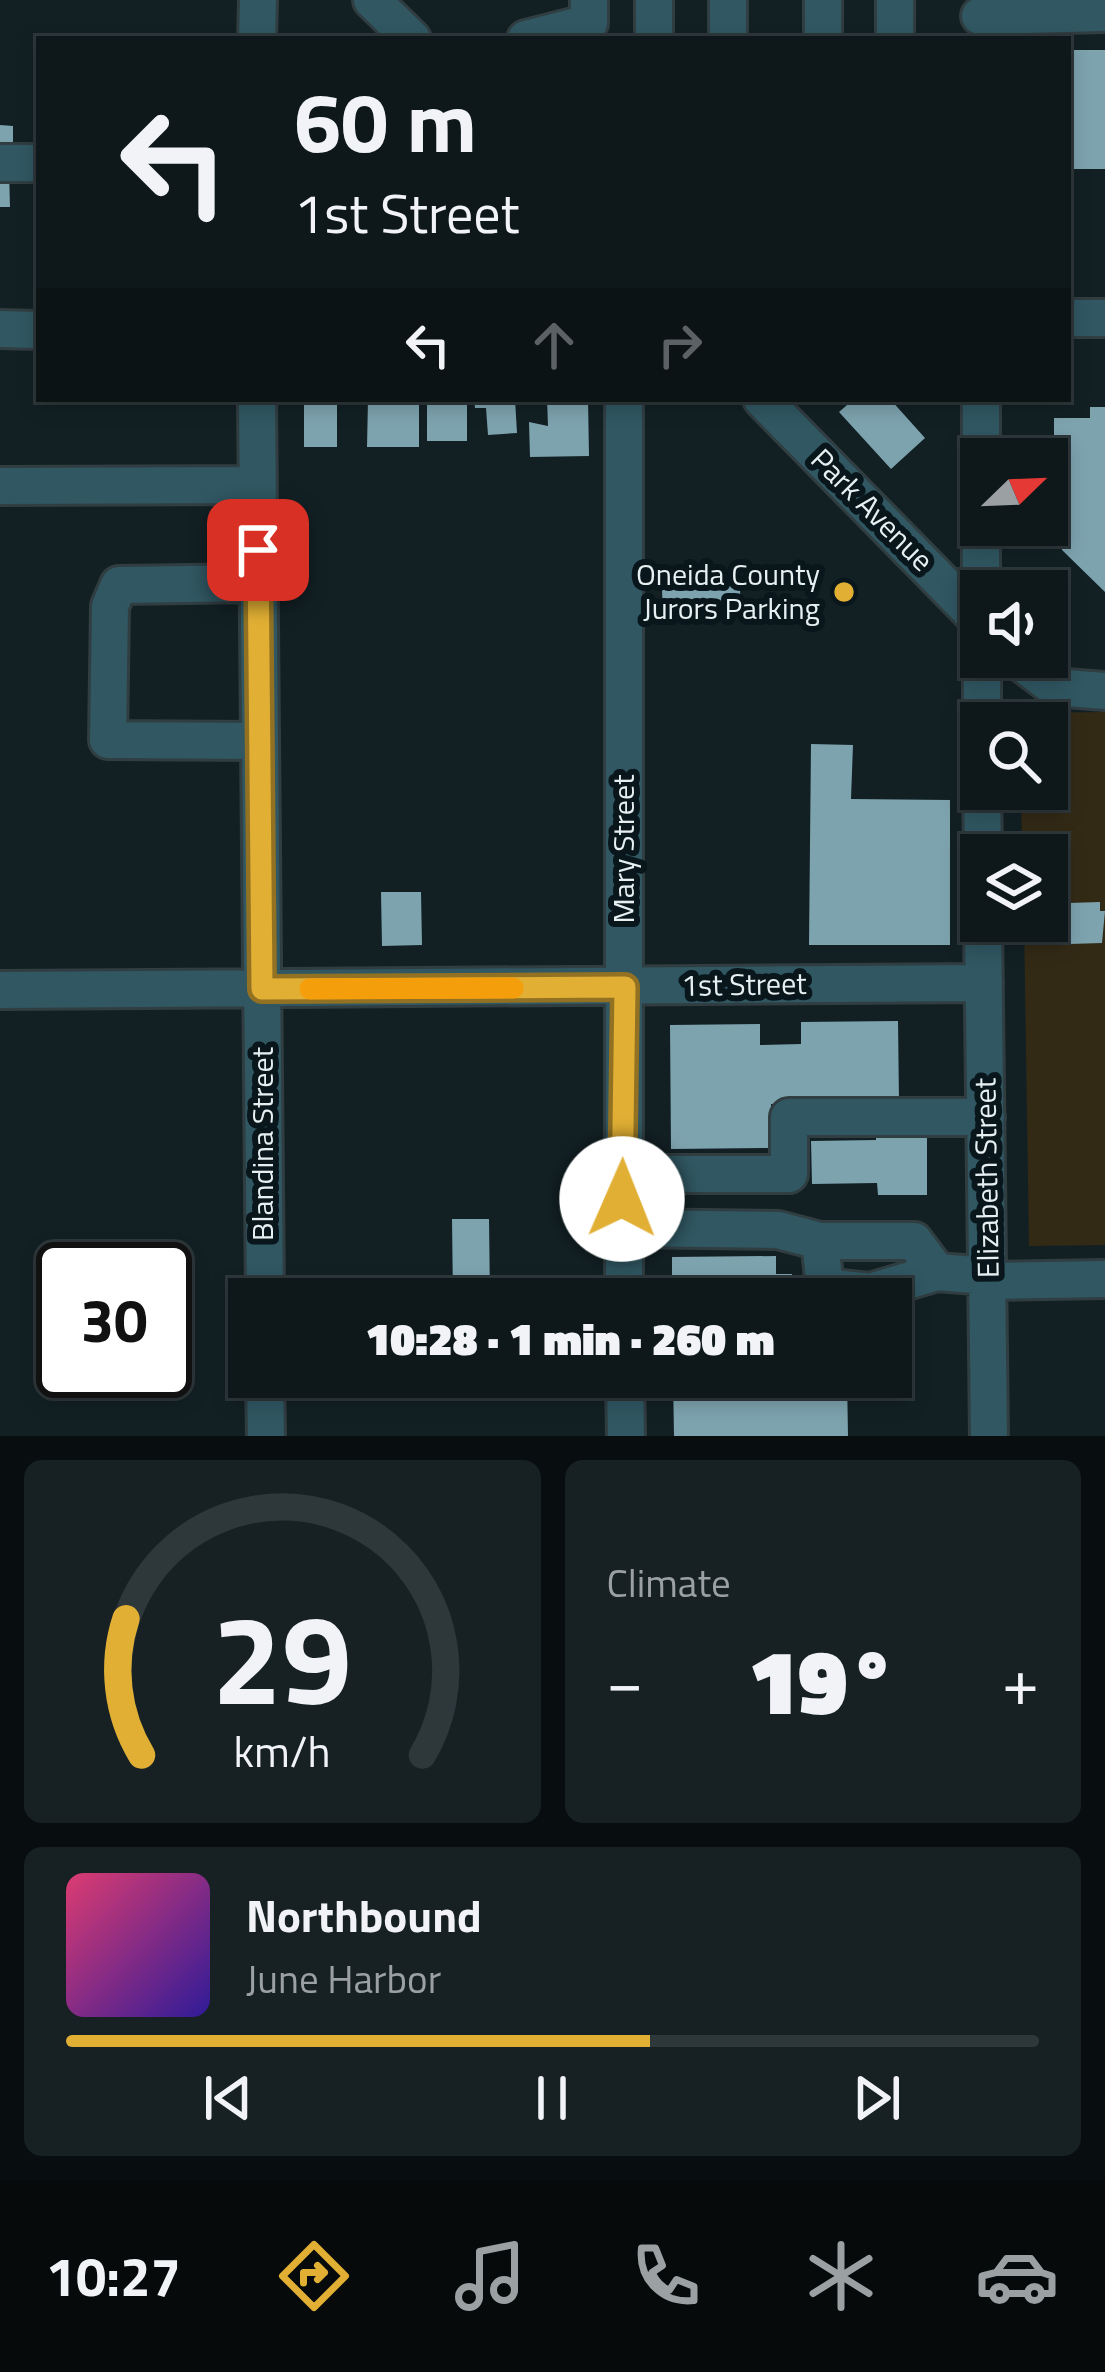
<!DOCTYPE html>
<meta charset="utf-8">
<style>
body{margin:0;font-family:"Titillium Web",sans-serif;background:#172124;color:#f1f3f6;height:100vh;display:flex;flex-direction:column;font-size:45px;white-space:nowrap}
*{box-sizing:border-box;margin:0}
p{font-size:39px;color:#9ba0a3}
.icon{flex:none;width:66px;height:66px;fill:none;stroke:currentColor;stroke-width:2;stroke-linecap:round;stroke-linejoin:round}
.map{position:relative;height:1436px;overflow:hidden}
.details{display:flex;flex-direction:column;gap:24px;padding:24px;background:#080d0f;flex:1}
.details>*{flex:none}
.hud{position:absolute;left:36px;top:36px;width:1035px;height:366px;border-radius:0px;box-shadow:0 6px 18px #0003,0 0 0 3px #2e373a;background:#0e181b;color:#f1f3f6;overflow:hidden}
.needle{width:78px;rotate:67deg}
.tools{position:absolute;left:960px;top:438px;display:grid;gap:24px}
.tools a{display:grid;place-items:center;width:108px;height:108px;border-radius:0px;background:#0e181b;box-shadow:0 6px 18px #0003,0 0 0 3px #2e373a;font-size:60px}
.speed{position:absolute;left:36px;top:1242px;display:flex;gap:24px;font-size:60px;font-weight:700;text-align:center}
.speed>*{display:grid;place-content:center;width:156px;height:156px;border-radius:50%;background:#0e181b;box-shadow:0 6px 18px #0003,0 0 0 3px #2e373a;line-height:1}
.speed .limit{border:6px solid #111;border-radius:18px;background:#fff;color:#111}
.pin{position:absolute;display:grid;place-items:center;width:102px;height:102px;color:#fff;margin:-51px;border-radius:24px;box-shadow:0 6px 18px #0006}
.me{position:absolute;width:132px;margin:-66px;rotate:1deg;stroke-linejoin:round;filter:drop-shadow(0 0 9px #0008)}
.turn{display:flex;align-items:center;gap:42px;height:252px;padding:0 60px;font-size:54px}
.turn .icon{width:156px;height:156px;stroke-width:2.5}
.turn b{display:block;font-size:84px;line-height:102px}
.lanes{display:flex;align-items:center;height:114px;padding:0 60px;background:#0003;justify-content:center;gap:60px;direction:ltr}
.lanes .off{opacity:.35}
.big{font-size:90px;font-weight:800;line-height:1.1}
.details .widget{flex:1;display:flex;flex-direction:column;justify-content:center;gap:18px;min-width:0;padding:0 42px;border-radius:18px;background:#172124}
.details .dial{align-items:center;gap:0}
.dial svg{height:312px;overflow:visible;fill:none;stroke:#2e373a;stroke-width:7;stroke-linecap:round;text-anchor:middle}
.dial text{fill:#f1f3f6;stroke:none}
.song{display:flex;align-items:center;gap:36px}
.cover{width:144px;height:144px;border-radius:18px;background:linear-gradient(135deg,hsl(340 70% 55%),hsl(250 70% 35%))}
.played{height:12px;border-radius:6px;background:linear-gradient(90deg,#e1af34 60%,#2e373a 60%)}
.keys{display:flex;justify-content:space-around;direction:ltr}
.heat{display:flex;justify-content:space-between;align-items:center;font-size:66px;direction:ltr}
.details .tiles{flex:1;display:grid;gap:24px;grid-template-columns:1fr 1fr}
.widget:last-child{grid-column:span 2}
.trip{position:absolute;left:228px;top:1278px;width:684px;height:120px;border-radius:0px;background:#0e181b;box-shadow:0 6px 18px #0003,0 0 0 3px #2e373a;font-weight:800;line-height:120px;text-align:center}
.tabs{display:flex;height:192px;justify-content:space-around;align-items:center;background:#060a0b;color:#9ba0a3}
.tabs .icon{width:84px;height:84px}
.tabs .active{color:#e1af34}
.tabs b{font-size:54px;color:#f1f3f6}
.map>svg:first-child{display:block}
.green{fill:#332a16}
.building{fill:#7da3af}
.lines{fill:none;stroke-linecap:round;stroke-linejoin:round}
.minor-casing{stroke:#303d41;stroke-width:42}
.minor{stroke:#305762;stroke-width:36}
.route-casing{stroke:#927222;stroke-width:30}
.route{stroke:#e1af34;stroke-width:21}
.slow{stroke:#f59e0b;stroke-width:21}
.poi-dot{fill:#e1af34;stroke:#09161b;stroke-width:4.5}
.labels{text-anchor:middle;stroke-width:12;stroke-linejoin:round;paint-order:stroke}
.street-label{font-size:30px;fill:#e6eff2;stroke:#09161b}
.poi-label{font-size:30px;fill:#e6eff2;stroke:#09161b;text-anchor:end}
</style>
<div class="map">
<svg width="1105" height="1436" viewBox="0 0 1105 1436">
<rect width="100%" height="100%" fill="#122024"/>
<!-- green -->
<path class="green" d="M1105 712V1245L1029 1246 1024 921H1047V855H1022L1021 789H1047V723H1020V713Z"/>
<!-- building -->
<path class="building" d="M1068 50H1105V169H1068Z
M0 125 13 126V157H0Z
M0 170H9L10 207H0Z
M304 399H337V447H304Z
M368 399H419V447H367Z
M427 399H467V441H427Z
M474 399H515L517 433 488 435 486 408H475Z
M547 399H588L589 456 530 457 529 422 548 426Z
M854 399H890L925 438 891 469 839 412Z
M1090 407H1105V592L1062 550V539L1054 538V418H1090Z
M710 565V572L739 571 741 608 663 612 661 568Z
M811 744 853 745 851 799 950 800V945H809Z
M381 892H421L422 945 382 946Z
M1100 902V911H1105L1102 943 1070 944 1068 903Z
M898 1021 899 1102 771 1104 772 1148 671 1149 670 1025 760 1024V1045L801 1044V1022Z
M927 1131V1195H878L877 1183 812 1184 811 1141 876 1140V1132Z
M452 1219H489L490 1299H453Z
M776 1256V1274H792V1299H672V1257Z
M673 1377H847L848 1436H674Z"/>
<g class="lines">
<defs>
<path id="minor" d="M372 0 412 39
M654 0V39
M895 0V39
M980 16 1105 13
M257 39 258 0
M526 39 589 23V0
M728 39V0
M823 39V0
M0 163H39
M1068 318H1105
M0 329 39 330
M257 399 265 1299
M762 399 981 622
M981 399V623
M0 486 257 485
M258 583 119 585 110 606 108 740 260 741
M982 657V723
M1014 657 1054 687 1105 691
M982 789 983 855
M983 921 989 1436
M0 990 984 983
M623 1174H789V1117H986
M622 1228 778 1230 820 1241
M937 1272 870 1292 825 1287 820 1241H914L937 1272 988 1276
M988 1281 1105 1279
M624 1299V399
M265 1377 266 1436
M625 1377 626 1436"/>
</defs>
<!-- minor casing -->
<use href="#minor" class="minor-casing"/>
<!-- minor -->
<use href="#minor" class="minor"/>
</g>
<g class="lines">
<defs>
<path id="route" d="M258 550 262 989 625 987 622 1199"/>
</defs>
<!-- route casing -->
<use href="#route" class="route-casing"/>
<!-- route -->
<use href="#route" class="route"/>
<!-- slow -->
<path class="slow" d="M310 989 513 988"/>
</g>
<!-- markers -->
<circle class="poi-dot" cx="844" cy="592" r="12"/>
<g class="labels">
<!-- street labels -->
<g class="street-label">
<text transform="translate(872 510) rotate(45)" y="10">Park Avenue</text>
<text transform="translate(624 849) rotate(-90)" y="10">Mary Street</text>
<text transform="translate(744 985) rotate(-1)" y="10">1st Street</text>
<text transform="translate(263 1144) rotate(-90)" y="10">Blandina Street</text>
<text transform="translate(987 1178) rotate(-91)" y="10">Elizabeth Street</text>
</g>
<!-- poi labels -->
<g class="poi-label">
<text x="820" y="585">Oneida County<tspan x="820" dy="34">Jurors Parking</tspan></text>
</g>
</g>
</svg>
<div class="tools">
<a><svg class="needle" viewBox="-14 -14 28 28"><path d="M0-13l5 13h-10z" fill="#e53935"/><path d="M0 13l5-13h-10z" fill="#9ba0a3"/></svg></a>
<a><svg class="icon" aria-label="sound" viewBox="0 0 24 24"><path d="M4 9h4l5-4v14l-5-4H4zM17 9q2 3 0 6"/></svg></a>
<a><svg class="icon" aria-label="search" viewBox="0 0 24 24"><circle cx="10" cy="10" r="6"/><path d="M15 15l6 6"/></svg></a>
<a><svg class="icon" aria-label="layers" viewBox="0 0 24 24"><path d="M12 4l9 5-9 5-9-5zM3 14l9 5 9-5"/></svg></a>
</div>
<div class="speed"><div class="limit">30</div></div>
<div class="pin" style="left:258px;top:550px;background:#d93025"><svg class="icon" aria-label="arrive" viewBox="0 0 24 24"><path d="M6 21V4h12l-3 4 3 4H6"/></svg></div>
<svg class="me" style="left:622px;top:1199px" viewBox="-20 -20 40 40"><circle r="19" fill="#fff"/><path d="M0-13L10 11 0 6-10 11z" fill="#e1af34"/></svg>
<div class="trip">10:28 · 1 min · 260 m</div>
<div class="hud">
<div class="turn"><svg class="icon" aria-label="left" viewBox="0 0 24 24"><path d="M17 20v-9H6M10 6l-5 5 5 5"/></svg><div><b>60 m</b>1st Street</div></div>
<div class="lanes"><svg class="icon" aria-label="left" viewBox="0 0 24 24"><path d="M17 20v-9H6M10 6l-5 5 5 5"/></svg><svg class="icon off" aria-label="ahead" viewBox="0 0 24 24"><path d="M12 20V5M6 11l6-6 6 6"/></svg><svg class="icon off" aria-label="right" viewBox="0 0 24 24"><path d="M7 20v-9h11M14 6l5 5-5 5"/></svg></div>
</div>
</div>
<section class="details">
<div class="tiles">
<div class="widget dial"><svg viewBox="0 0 100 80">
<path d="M14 69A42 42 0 1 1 86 69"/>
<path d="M14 69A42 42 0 0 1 10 34" stroke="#e1af34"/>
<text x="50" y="56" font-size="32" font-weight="700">29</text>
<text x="50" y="72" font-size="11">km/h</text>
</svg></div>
<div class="widget"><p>Climate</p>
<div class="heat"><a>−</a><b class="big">19°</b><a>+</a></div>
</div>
<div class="widget">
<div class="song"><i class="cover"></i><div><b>Northbound</b><p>June Harbor</p></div></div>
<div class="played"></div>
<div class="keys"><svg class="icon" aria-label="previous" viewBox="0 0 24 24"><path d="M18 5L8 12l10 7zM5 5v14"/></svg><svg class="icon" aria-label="pause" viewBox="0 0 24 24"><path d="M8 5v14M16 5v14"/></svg><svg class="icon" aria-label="next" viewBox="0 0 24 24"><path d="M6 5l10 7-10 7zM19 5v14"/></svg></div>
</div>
</div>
</section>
<nav class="tabs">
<b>10:27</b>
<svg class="icon active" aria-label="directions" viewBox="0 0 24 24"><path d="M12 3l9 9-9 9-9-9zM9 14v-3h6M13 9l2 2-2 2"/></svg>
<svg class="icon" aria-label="music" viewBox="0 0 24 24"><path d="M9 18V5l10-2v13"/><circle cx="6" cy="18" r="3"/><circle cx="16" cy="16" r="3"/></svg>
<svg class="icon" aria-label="phone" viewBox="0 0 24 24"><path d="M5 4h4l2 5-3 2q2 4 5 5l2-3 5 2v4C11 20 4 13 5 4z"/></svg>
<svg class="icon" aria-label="climate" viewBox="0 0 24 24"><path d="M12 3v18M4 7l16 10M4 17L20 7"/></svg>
<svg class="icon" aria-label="car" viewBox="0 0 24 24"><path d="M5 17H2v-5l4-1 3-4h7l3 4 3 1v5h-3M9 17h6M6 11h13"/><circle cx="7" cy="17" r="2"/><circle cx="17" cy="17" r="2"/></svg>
</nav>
